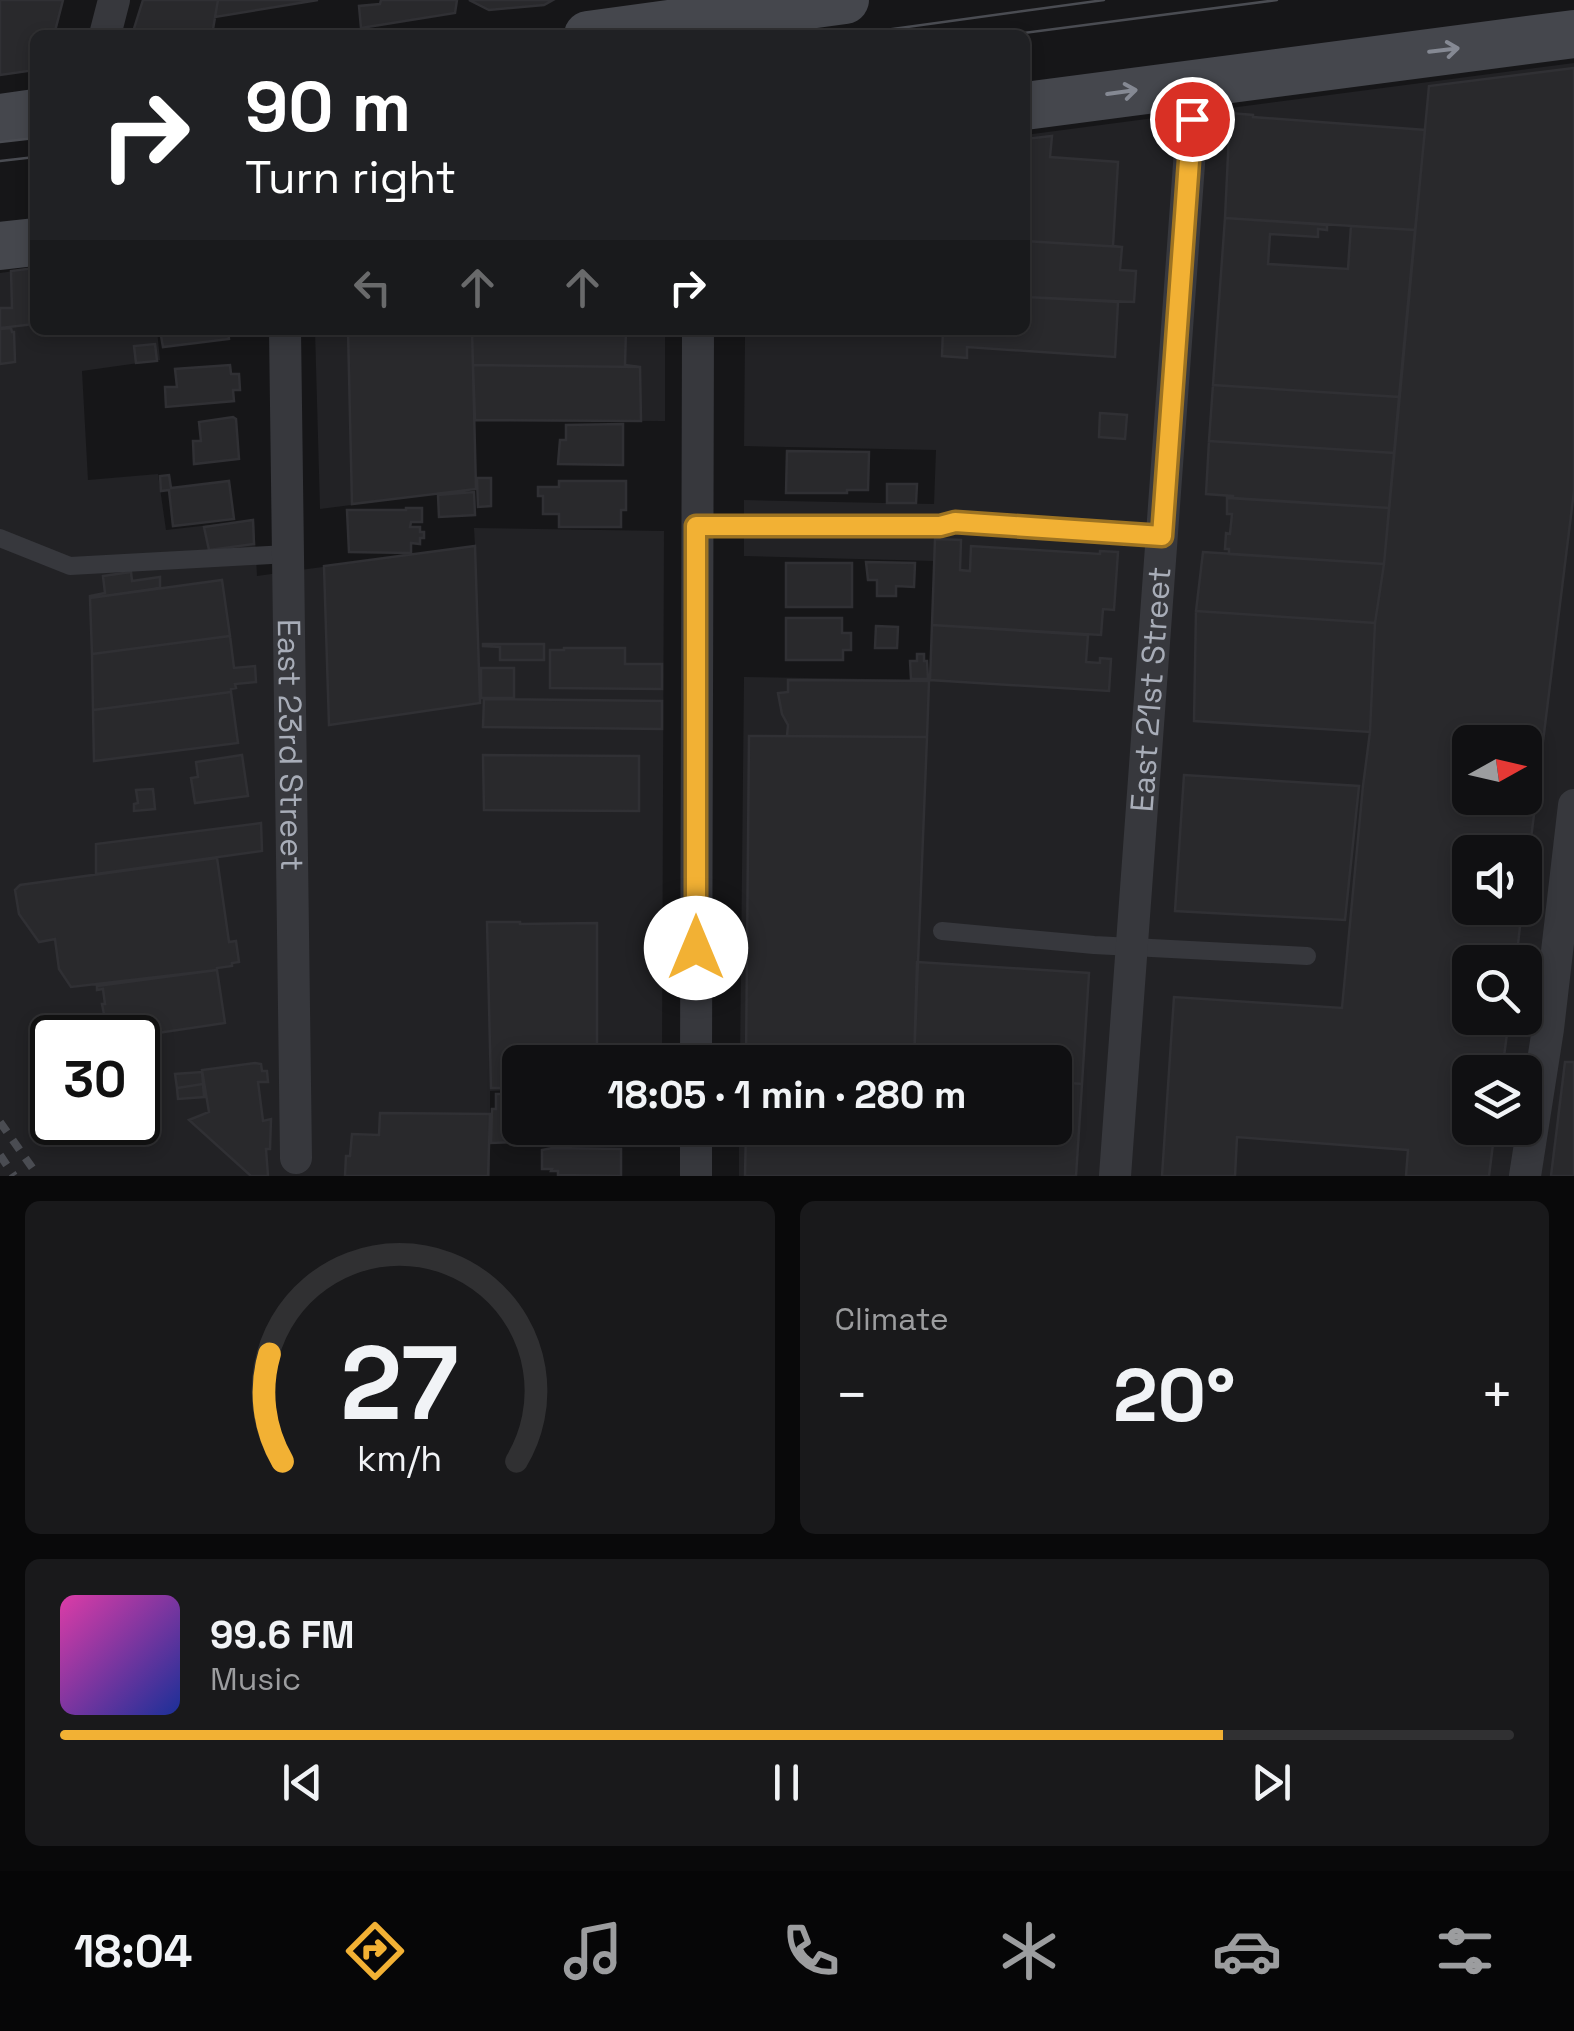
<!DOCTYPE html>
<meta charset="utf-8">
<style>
body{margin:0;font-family:"Space Grotesk",sans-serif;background:#19191b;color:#f1f3f6;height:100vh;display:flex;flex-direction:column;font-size:38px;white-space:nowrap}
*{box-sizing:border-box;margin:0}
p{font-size:32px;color:#9c9d9f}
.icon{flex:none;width:55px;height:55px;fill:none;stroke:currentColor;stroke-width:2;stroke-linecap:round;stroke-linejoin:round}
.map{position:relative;height:1176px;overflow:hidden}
.panel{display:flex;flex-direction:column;gap:25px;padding:25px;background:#09090a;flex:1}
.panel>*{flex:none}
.guide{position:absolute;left:30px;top:30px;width:1000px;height:305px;border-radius:15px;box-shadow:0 5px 15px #0003,0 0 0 2px #303032;background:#202124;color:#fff;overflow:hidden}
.needle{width:65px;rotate:82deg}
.controls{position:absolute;left:1452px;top:725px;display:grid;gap:20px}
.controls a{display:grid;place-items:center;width:90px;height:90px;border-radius:15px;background:#101012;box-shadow:0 5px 15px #0003,0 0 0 2px #303032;font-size:50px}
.speed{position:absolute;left:30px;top:1015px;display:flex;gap:20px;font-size:50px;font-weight:700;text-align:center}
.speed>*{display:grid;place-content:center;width:130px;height:130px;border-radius:50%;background:#101012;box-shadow:0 5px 15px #0003,0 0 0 2px #303032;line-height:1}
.speed .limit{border:5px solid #111;border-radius:15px;background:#fff;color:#111}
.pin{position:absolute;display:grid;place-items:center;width:85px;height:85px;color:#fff;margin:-42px;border:5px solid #fff;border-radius:50%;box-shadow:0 2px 10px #0007}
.me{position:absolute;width:110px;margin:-55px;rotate:0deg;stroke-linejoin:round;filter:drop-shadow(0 0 8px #0008)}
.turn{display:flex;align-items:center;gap:35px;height:210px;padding:0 50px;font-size:45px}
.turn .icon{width:130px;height:130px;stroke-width:2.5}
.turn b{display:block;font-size:70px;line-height:85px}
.lanes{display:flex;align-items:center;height:95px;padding:0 50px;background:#0003;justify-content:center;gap:50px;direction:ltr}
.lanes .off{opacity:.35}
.big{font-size:75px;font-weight:800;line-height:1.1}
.panel .widget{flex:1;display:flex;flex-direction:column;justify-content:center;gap:15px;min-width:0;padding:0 35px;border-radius:15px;background:#19191b}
.panel .dial{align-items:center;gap:0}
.dial svg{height:260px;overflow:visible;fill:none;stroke:#303032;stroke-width:7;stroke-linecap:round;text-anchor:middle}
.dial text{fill:#f1f3f6;stroke:none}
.song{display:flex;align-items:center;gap:30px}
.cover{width:120px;height:120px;border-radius:15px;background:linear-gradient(135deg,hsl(320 70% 55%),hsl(230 70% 35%))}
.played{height:10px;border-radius:5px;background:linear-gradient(90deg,#f2b134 80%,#303032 80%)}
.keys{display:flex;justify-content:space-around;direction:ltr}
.heat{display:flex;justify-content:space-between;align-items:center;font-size:55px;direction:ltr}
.panel .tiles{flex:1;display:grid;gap:25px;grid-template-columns:1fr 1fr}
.widget:last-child{grid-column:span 2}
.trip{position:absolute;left:502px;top:1045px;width:570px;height:100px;border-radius:15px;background:#101012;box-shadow:0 5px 15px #0003,0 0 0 2px #303032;font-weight:800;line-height:100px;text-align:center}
.tab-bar{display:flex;height:160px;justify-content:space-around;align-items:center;background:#060607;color:#9c9d9f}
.tab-bar .icon{width:70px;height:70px}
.tab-bar .on{color:#f2b134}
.tab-bar b{font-size:45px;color:#f1f3f6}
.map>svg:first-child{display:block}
.built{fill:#222225;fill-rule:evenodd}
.building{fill:#29292c;stroke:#303034;stroke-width:2.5;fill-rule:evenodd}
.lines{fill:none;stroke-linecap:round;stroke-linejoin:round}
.service{stroke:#37383d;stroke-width:18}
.minor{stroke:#37383d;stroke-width:32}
.secondary{stroke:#45474d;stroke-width:48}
.tram{stroke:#4a4c52;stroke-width:2.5}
.rail{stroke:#4a4c52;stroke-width:8;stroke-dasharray:12 10;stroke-linecap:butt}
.oneway{stroke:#858993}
.route-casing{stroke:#9d7322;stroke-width:25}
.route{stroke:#f2b134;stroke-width:18}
.labels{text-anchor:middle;stroke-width:10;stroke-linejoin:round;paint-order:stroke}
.street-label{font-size:32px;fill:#a8adb8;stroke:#111113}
</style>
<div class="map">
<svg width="1574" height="1176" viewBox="0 0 1574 1176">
<rect width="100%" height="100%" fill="#161618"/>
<!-- built -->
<path class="built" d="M1574 63V1176H739V1128H1055V1062H740L744 677 930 680 934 561 744 556V500L934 504 936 450 744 446 745 337 942 334 943 330H1025V135ZM1470 742H1525V798H1470ZM1470 852H1525V908H1470ZM1470 962H1525V1018H1470ZM1470 1072H1525V1128H1470Z
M35 268V330H157L160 360 82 371 88 480 158 474 166 530 254 520 257 576 475 546 474 528 664 531 662 1062H520V1090L490 1091V1176H0V273ZM52 1038H138V1122H52Z
M315 330H665V421L475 420 476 489 320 509Z"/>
<!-- building -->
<path class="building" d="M0 0H63L54 35H35V70L0 75Z
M143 0H218L212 35H132Z
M218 0H318L215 17Z
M381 0H457L455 13 361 28 359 6 380 4Z
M469 0H553L544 5 489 10Z
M1574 68V491L1525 887V852H1470V908H1522L1516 962H1470V1018H1509L1502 1072H1470V1128H1495L1489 1176H1406L1408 1150 1237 1137 1235 1176H1162L1174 997 1342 1008 1363 786 1370 732 1375 623 1384 564 1429 86ZM1470 742H1525V798H1470Z
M1230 113 1253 115V117L1425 130 1415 230 1225 218Z
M1052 136 1050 157 1118 162 1113 246 1122 247 1025 241V139Z
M1225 218 1327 225V230L1318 229V237L1270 234 1268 264 1348 269 1351 226 1415 230 1399 397 1213 385Z
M1025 241 1122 247 1120 270 1136 271 1134 302 1025 297Z
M35 268V324L0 328V308H12L11 271Z
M1025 297 1118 302 1115 357 967 347V358L942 356 943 330H1025Z
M11 328 12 332H14L15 362 0 364V329Z
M160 330H228L229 339 163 347Z
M348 330H472L476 489 352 504Z
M472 330H626L625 365 640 367 473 365Z
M155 344 157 361 136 363 134 346Z
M230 365 231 374H239L240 390H233L234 401 166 407 165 387H177L175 369Z
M473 365 640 367 641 421 475 420Z
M1213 385 1399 397 1394 453 1209 441Z
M1100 413 1127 415 1125 439 1099 437Z
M233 417 236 419 239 459 194 464 193 441H201L199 422Z
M623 424V465L558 464 560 440H566V425Z
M1209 441 1394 453 1389 508 1233 498V496L1206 494Z
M787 451 869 452 868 490H847V493H786Z
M169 475 171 488 229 481 234 519 173 526 169 490 161 491 160 476Z
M477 478H491V506L478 507Z
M559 481H626V510H621V527H559V514H543V496H538V487H559Z
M887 484H917L916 503H887Z
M474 492 475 515 439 517 438 495Z
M1227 498 1389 508 1384 564 1229 554V549H1225L1226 533 1230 534 1232 514H1227Z
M406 508H422V522H411L410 527H420V532H424V538H420V544L411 543V553L349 552 347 510H406Z
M253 520 254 544 209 550 204 527Z
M935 539 961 540 960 570 970 571 971 546 1100 554V551L1118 552 1114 610 1103 609 1101 635 932 625Z
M475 546 480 703 329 725 324 566Z
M1203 552 1384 564 1375 623 1196 611Z
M866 562 915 563 914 587 896 586V596H877V580H868Z
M786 563H852V607H786Z
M131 572 132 581 160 577V588L90 598V596L105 593 103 576Z
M222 580 230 636 92 654 90 598Z
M1196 611 1375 623 1370 732 1194 721Z
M786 618H842V633H851V650H843V660H786Z
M932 625 1088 635 1086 662 1100 663V658L1111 659 1109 691 930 680Z
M876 626 898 627 897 648H875Z
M230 636 234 668 255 666 256 682 235 684 236 688 231 689V692L93 710 92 654Z
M483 644H544V660H500V647L483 646Z
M564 648H625V664H662V689L550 688V650H564Z
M917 654H924V661H927L928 679H911L910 661H917Z
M481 668H514V698H481Z
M788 680 929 681 927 737 787 736 788 725 782 714 778 693 788 692Z
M231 692 238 743 94 761 93 710Z
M484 699 662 701V729L483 727Z
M749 736 927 737 914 1062H746Z
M242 755 248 796 195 803 191 778 198 777 196 762Z
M483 755 639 756V811L484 810Z
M1184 775 1359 786 1345 920 1175 911Z
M153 789 155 809 134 811V804L138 803 136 790Z
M261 823 262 851 96 874V844Z
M217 858 229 942 236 941 239 962 232 963V966L217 968V970L71 987 59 969 55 939 39 942 19 914 15 890 20 885Z
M487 922H520V924L597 923V1062H520V1088H491Z
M917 962 1089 973 1082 1084 1055 1082V1062H914Z
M217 970 225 1023 124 1038H110L108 1035 102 1004H105L103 989 97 990V986Z
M1565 1062H1574V1176H1551Z
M255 1063 261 1064 262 1071H267L268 1082H258L263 1121 271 1119 270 1149H266L268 1176H251L189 1120 209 1112 202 1070Z
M202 1072 203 1084 177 1088 175 1074Z
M1055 1082 1082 1084 1076 1176H745L746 1128H1055Z
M203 1084 204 1097 178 1099 177 1088Z
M496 1094H520V1128H535V1141L491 1143 492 1109H496Z
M380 1113 490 1114 488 1176H345L346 1156H350L352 1134 379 1135Z
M552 1148 621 1149V1176L558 1175V1171H551L552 1169H542V1150Z"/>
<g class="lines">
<!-- service -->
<path class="service" d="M696 527 940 526 955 522 1162 536
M0 538 70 566 288 554
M942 931 1094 945 1307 956"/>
<!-- minor -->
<g class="minor">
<path d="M105 35 114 0"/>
<path id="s1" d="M285 330 296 1158"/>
<path d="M696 1062 698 330"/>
<path d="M696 1176V1128"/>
<path id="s2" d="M1115 1176 1195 82"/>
<path d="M1525 1176 1548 1029 1574 805"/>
</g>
<!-- secondary -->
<path class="secondary" d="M588 35 845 0
M1025 106 1574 34
M0 118 35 113
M0 246 35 242"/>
<!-- tram -->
<path class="tram" d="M849 35 1104 0
M1009 35 1277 0
M0 142 35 138
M0 161 35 157"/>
<!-- rail -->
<path class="rail" d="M0 1122 38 1176
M0 1155 14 1176"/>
</g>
<!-- one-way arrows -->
<defs><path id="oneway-shaft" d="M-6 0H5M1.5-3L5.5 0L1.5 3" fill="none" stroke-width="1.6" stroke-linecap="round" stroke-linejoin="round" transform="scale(2.5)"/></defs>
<g class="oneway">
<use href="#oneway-shaft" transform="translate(1444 50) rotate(-7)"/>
<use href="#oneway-shaft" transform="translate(1122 92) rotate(-8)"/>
</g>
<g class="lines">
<defs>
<path id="route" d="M696 948V526H940L955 522 1162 536 1192 119"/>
</defs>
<!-- route casing -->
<use href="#route" class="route-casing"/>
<!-- route -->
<use href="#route" class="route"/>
</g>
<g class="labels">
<!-- street labels -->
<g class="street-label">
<text dy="11" stroke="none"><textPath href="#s2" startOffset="488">East 21st Street</textPath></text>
<text dy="11" stroke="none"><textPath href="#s1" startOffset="415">East 23rd Street</textPath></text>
</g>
</g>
</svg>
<div class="controls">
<a><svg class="needle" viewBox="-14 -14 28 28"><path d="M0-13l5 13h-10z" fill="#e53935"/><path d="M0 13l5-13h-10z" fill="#9c9d9f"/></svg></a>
<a><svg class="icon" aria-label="sound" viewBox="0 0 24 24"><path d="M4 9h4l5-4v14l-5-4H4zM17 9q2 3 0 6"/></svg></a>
<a><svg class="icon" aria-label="search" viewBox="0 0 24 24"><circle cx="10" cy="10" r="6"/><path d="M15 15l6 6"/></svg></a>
<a><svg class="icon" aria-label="layers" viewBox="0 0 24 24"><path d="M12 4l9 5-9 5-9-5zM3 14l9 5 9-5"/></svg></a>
</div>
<div class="speed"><div class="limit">30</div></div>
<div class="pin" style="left:1192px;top:119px;background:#d93025"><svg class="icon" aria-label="arrive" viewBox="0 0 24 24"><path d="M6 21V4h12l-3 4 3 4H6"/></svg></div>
<svg class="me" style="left:696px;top:948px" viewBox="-20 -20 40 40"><circle r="19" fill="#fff"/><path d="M0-13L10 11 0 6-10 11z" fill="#f2b134"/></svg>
<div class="trip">18:05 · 1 min · 280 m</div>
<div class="guide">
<div class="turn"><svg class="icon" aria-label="right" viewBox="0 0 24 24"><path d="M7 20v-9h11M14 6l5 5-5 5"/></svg><div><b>90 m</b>Turn right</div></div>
<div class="lanes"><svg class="icon off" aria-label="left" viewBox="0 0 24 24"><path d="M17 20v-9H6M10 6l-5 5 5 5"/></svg><svg class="icon off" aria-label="ahead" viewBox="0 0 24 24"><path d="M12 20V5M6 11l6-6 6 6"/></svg><svg class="icon off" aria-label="ahead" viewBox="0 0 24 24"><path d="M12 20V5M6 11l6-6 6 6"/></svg><svg class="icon" aria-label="right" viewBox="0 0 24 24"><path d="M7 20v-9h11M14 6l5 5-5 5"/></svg></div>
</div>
</div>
<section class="panel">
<div class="tiles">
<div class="widget dial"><svg viewBox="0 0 100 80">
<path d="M14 69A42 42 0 1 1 86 69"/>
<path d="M14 69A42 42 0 0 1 10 36" stroke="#f2b134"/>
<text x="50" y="56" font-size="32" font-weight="700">27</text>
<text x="50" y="72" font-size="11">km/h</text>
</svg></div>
<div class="widget"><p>Climate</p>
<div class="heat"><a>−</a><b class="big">20°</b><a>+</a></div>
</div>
<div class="widget">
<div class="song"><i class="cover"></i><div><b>99.6 FM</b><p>Music</p></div></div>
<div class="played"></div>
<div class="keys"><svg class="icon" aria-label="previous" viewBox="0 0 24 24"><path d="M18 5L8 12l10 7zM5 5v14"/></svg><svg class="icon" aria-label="pause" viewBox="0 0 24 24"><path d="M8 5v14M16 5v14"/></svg><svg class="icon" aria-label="next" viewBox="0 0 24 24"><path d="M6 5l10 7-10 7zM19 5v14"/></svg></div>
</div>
</div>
</section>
<nav class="tab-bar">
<b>18:04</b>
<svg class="icon on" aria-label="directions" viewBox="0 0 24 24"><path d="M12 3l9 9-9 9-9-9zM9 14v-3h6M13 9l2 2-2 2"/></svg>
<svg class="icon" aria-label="music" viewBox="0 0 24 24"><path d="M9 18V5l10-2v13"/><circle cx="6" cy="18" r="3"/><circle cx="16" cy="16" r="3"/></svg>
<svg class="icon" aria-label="phone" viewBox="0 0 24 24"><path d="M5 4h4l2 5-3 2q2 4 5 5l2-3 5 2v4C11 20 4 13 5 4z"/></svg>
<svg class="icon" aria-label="climate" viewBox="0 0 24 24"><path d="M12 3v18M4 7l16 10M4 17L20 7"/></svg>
<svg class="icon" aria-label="car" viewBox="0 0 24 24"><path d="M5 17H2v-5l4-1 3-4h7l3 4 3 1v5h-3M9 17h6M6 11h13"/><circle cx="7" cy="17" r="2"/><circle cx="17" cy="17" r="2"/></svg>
<svg class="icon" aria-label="filters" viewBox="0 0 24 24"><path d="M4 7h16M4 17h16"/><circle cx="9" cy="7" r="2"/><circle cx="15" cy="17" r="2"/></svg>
</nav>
